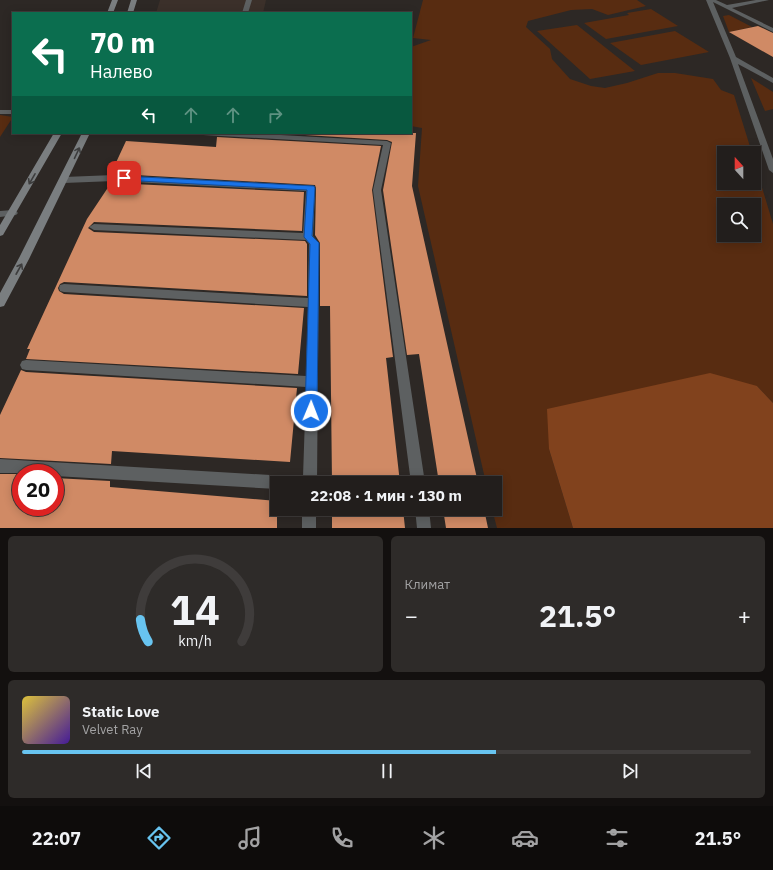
<!DOCTYPE html>
<html lang="ru">
<meta charset="utf-8">
<style>
body{margin:0;font-family:"IBM Plex Sans",sans-serif;background:#2e2b29;color:#f1f3f6;height:100vh;display:flex;flex-direction:column;font-size:15px;white-space:nowrap}
*{box-sizing:border-box;margin:0}
p{font-size:13px;color:#a2a2a3}
.icon{flex:none;width:22px;height:22px;fill:none;stroke:currentColor;stroke-width:2;stroke-linecap:round;stroke-linejoin:round}
.map{position:relative;height:528px;overflow:hidden}
.panel{display:flex;flex-direction:column;gap:8px;padding:8px;background:#13100f;flex:1}
.panel>*{flex:none}
.hud{position:absolute;left:12px;top:12px;width:400px;height:122px;border-radius:0px;box-shadow:0 2px 10px #0003,0 0 0 1px #3f3c3b;background:#0b6e4f;color:#fff;overflow:hidden}
.needle{width:26px;rotate:339deg}
.controls{position:absolute;left:717px;top:146px;display:grid;gap:8px}
.controls a{display:grid;place-items:center;width:44px;height:44px;border-radius:0px;background:#221e1c;box-shadow:0 2px 10px #0003,0 0 0 1px #3f3c3b;font-size:20px}
.speed{position:absolute;left:12px;top:464px;display:flex;gap:8px;font-size:20px;font-weight:700;text-align:center}
.speed>*{display:grid;place-content:center;width:52px;height:52px;border-radius:50%;background:#221e1c;box-shadow:0 2px 10px #0003,0 0 0 1px #3f3c3b;line-height:1}
.speed .limit{border:6px solid #d22;background:#fff;color:#111}
.pin{position:absolute;display:grid;place-items:center;width:34px;height:34px;color:#fff;margin:-17px;border-radius:8px;box-shadow:0 2px 6px #0006}
.me{position:absolute;width:44px;margin:-22px;rotate:1deg;stroke-linejoin:round;filter:drop-shadow(0 0 3px #0008)}
.turn{display:flex;align-items:center;gap:14px;height:84px;padding:0 12px;font-size:18px}
.turn .icon{width:52px;height:52px;stroke-width:2.5}
.turn b{display:block;font-size:28px;line-height:34px}
.lanes{display:flex;align-items:center;height:38px;padding:0 12px;background:#0003;justify-content:center;gap:20px;direction:ltr}
.lanes .off{opacity:.35}
.big{font-size:30px;font-weight:700;line-height:1.1}
.panel .tile{flex:1;display:flex;flex-direction:column;justify-content:center;gap:6px;min-width:0;padding:0 14px;border-radius:6px;background:#2e2b29}
.panel .dial{align-items:center;gap:0}
.dial svg{height:104px;overflow:visible;fill:none;stroke:#3f3c3b;stroke-width:7;stroke-linecap:round;text-anchor:middle}
.dial text{fill:#f1f3f6;stroke:none}
.song{display:flex;align-items:center;gap:12px}
.cover{width:48px;height:48px;border-radius:6px;background:linear-gradient(135deg,hsl(50 70% 55%),hsl(260 70% 35%))}
.played{height:4px;border-radius:2px;background:linear-gradient(90deg,#68c4f0 65%,#3f3c3b 65%)}
.keys{display:flex;justify-content:space-around;direction:ltr}
.heat{display:flex;justify-content:space-between;align-items:center;font-size:22px;direction:ltr}
.panel .tiles{flex:1;display:grid;gap:8px;grid-template-columns:1fr 1fr}
.tile:last-child{grid-column:span 2}
.trip{position:absolute;left:270px;top:476px;width:232px;height:40px;border-radius:0px;background:#221e1c;box-shadow:0 2px 10px #0003,0 0 0 1px #3f3c3b;font-weight:700;line-height:40px;text-align:center}
.dock{display:flex;height:64px;justify-content:space-around;align-items:center;background:#0e0c0b;color:#a2a2a3}
.dock .icon{width:28px;height:28px}
.dock .current{color:#68c4f0}
.dock b{font-size:18px;color:#f1f3f6}
.map>svg:first-child{display:block}
.built{fill:#3b302a}
.green{fill:#582c11;fill-rule:evenodd}
.water{fill:#81421d}
.building{fill:#d08a65}
.lines{fill:none;stroke-linecap:round;stroke-linejoin:round}
.lane{fill:#5d6061;fill-rule:evenodd}
.secondary{fill:#7a7e80;fill-rule:evenodd}
.oneway{stroke:#3d3d3d}
.route{fill:#1a73e8;stroke:#114b97}
</style>
<div class="map">
<svg width="773" height="528" viewBox="0 0 773 528">
<rect width="100%" height="100%" fill="#2d2825"/>
<!-- built -->
<path class="built" d="M160 0H266L263 13H156Z"/>
<!-- green -->
<path class="green" d="M423 0H637L646 6 608 15 592 9 571 10 528 21 526 27 550 49 552 59 570 79 591 86 605 88 627 83 658 73H675L713 79 721 90 734 95 752 153H724V183H754V161L773 224V403L757 386 549 449 573 528H497L492 509H495V483H486L418 186 422 128 411 126V47L431 40 413 38ZM724 205H754V235H724Z
M651 9 678 26 606 39 584 23 629 15 627 13Z
M729 15 752 27 729 32 723 16Z
M577 25 635 71 590 79 537 31Z
M675 31 709 52 641 65 610 43Z
M751 78 773 92V109L765 111Z
M0 115 13 117 0 137Z"/>
<!-- water -->
<path class="water" d="M710 373 757 386 773 403V528H573L549 449 547 409Z"/>
<!-- building -->
<path class="building" d="M758 26 773 33V57L729 32Z
M272 133H416L412 186 478 483H439L419 354 407 355 383 190 392 142 387 140Z
M217 137 381 146 372 190 393 357 386 358 400 483H332L330 306H320V243L315 235 316 188 315 185 117 174 119 170 113 169 126 141 216 147Z
M111 183 304 192 302 231 94 222 88 228 94 232 305 241 307 244V296L64 282 60 284 58 288 59 291 64 294 304 308 298 374 26 359 30 349H27L87 219Z
M21 370 26 372 297 388 290 462 112 451 111 464 0 458V415Z
M0 474H21V507H55V478L110 481V487L277 501V528H0Z
M332 509H403L405 528H332Z
M443 509H484L488 528H446Z"/>
<g class="lines">
<!-- lane -->
<path class="lane" d="M246 0H252L248 13H242Z
M706 0H716L727 5 756 0H769L732 8 773 28V32L713 2 736 57 773 78V83L738 64 773 159V173L769 170 730 58Z
M0 110H13V114H0Z
M199 133H246L387 141 391 143 381 190 425 483H411L373 190 383 145 203 135Z
M114 175 314 186 315 188 313 236 319 243 317 483H277V489L55 476V473H0V459L303 477 306 387 26 370 22 369 20 365 22 361 26 360 306 376 308 307 64 292 60 291 59 288 60 285 64 284 308 298 309 244 306 240 94 230 89 227 94 224 303 233 306 191 114 181 64 183 60 180 64 177Z
M13 210 16 211 18 213 16 215 0 217V211Z
M302 509H316V528H302Z
M415 509H429L431 528H417Z"/>
<!-- secondary -->
<path class="secondary" d="M112 0H118L113 13H107Z
M131 0H137L133 13H127Z
M54 133H62L3 235 0 236V225Z
M82 133H90L29 259 4 306 0 307V293L19 258Z"/>
</g>
<!-- one-way arrows -->
<defs><path id="oneway-shaft" d="M-6 0H5M1.5-3L5.5 0L1.5 3" fill="none" stroke-width="1.6" stroke-linecap="round" stroke-linejoin="round"/></defs>
<g class="oneway">
<use href="#oneway-shaft" transform="translate(77 153) rotate(-65)"/>
<use href="#oneway-shaft" transform="translate(32 179) rotate(120)"/>
<use href="#oneway-shaft" transform="translate(19 269) rotate(-61)"/>
</g>
<!-- route -->
<path class="route" d="M124 176 314 186 315 188 312 236 319 243 317 411 315 415 311 416 307 415 305 411 310 244 304 237 307 190 121 180 120 178Z"/>
</svg>
<div class="controls">
<a><svg class="needle" viewBox="-14 -14 28 28"><path d="M0-13l5 13h-10z" fill="#e53935"/><path d="M0 13l5-13h-10z" fill="#a2a2a3"/></svg></a>
<a><svg class="icon" aria-label="search" viewBox="0 0 24 24"><circle cx="10" cy="10" r="6"/><path d="M15 15l6 6"/></svg></a>
</div>
<div class="speed"><div class="limit">20</div></div>
<div class="pin" style="left:124px;top:178px;background:#d93025"><svg class="icon" aria-label="arrive" viewBox="0 0 24 24"><path d="M6 21V4h12l-3 4 3 4H6"/></svg></div>
<svg class="me" style="left:311px;top:411px" viewBox="-20 -20 40 40"><circle r="17" fill="#1a73e8" stroke="#fff" stroke-width="3"/><path d="M0-11L8 9 0 5-8 9z" fill="#fff"/></svg>
<div class="trip">22:08 · 1 мин · 130 m</div>
<div class="hud">
<div class="turn"><svg class="icon" aria-label="left" viewBox="0 0 24 24"><path d="M17 20v-9H6M10 6l-5 5 5 5"/></svg><div><b>70 m</b>Налево</div></div>
<div class="lanes"><svg class="icon" aria-label="left" viewBox="0 0 24 24"><path d="M17 20v-9H6M10 6l-5 5 5 5"/></svg><svg class="icon off" aria-label="ahead" viewBox="0 0 24 24"><path d="M12 20V5M6 11l6-6 6 6"/></svg><svg class="icon off" aria-label="ahead" viewBox="0 0 24 24"><path d="M12 20V5M6 11l6-6 6 6"/></svg><svg class="icon off" aria-label="right" viewBox="0 0 24 24"><path d="M7 20v-9h11M14 6l5 5-5 5"/></svg></div>
</div>
</div>
<section class="panel">
<div class="tiles">
<div class="tile dial"><svg viewBox="0 0 100 80">
<path d="M14 69A42 42 0 1 1 86 69"/>
<path d="M14 69A42 42 0 0 1 8 52" stroke="#68c4f0"/>
<text x="50" y="56" font-size="32" font-weight="700">14</text>
<text x="50" y="72" font-size="11">km/h</text>
</svg></div>
<div class="tile"><p>Климат</p>
<div class="heat"><a>−</a><b class="big">21.5°</b><a>+</a></div>
</div>
<div class="tile">
<div class="song"><i class="cover"></i><div><b>Static Love</b><p>Velvet Ray</p></div></div>
<div class="played"></div>
<div class="keys"><svg class="icon" aria-label="previous" viewBox="0 0 24 24"><path d="M18 5L8 12l10 7zM5 5v14"/></svg><svg class="icon" aria-label="pause" viewBox="0 0 24 24"><path d="M8 5v14M16 5v14"/></svg><svg class="icon" aria-label="next" viewBox="0 0 24 24"><path d="M6 5l10 7-10 7zM19 5v14"/></svg></div>
</div>
</div>
</section>
<nav class="dock">
<b>22:07</b>
<svg class="icon current" aria-label="directions" viewBox="0 0 24 24"><path d="M12 3l9 9-9 9-9-9zM9 14v-3h6M13 9l2 2-2 2"/></svg>
<svg class="icon" aria-label="music" viewBox="0 0 24 24"><path d="M9 18V5l10-2v13"/><circle cx="6" cy="18" r="3"/><circle cx="16" cy="16" r="3"/></svg>
<svg class="icon" aria-label="phone" viewBox="0 0 24 24"><path d="M5 4h4l2 5-3 2q2 4 5 5l2-3 5 2v4C11 20 4 13 5 4z"/></svg>
<svg class="icon" aria-label="climate" viewBox="0 0 24 24"><path d="M12 3v18M4 7l16 10M4 17L20 7"/></svg>
<svg class="icon" aria-label="car" viewBox="0 0 24 24"><path d="M5 17H2v-5l4-1 3-4h7l3 4 3 1v5h-3M9 17h6M6 11h13"/><circle cx="7" cy="17" r="2"/><circle cx="17" cy="17" r="2"/></svg>
<svg class="icon" aria-label="filters" viewBox="0 0 24 24"><path d="M4 7h16M4 17h16"/><circle cx="9" cy="7" r="2"/><circle cx="15" cy="17" r="2"/></svg>
<b>21.5°</b>
</nav>
